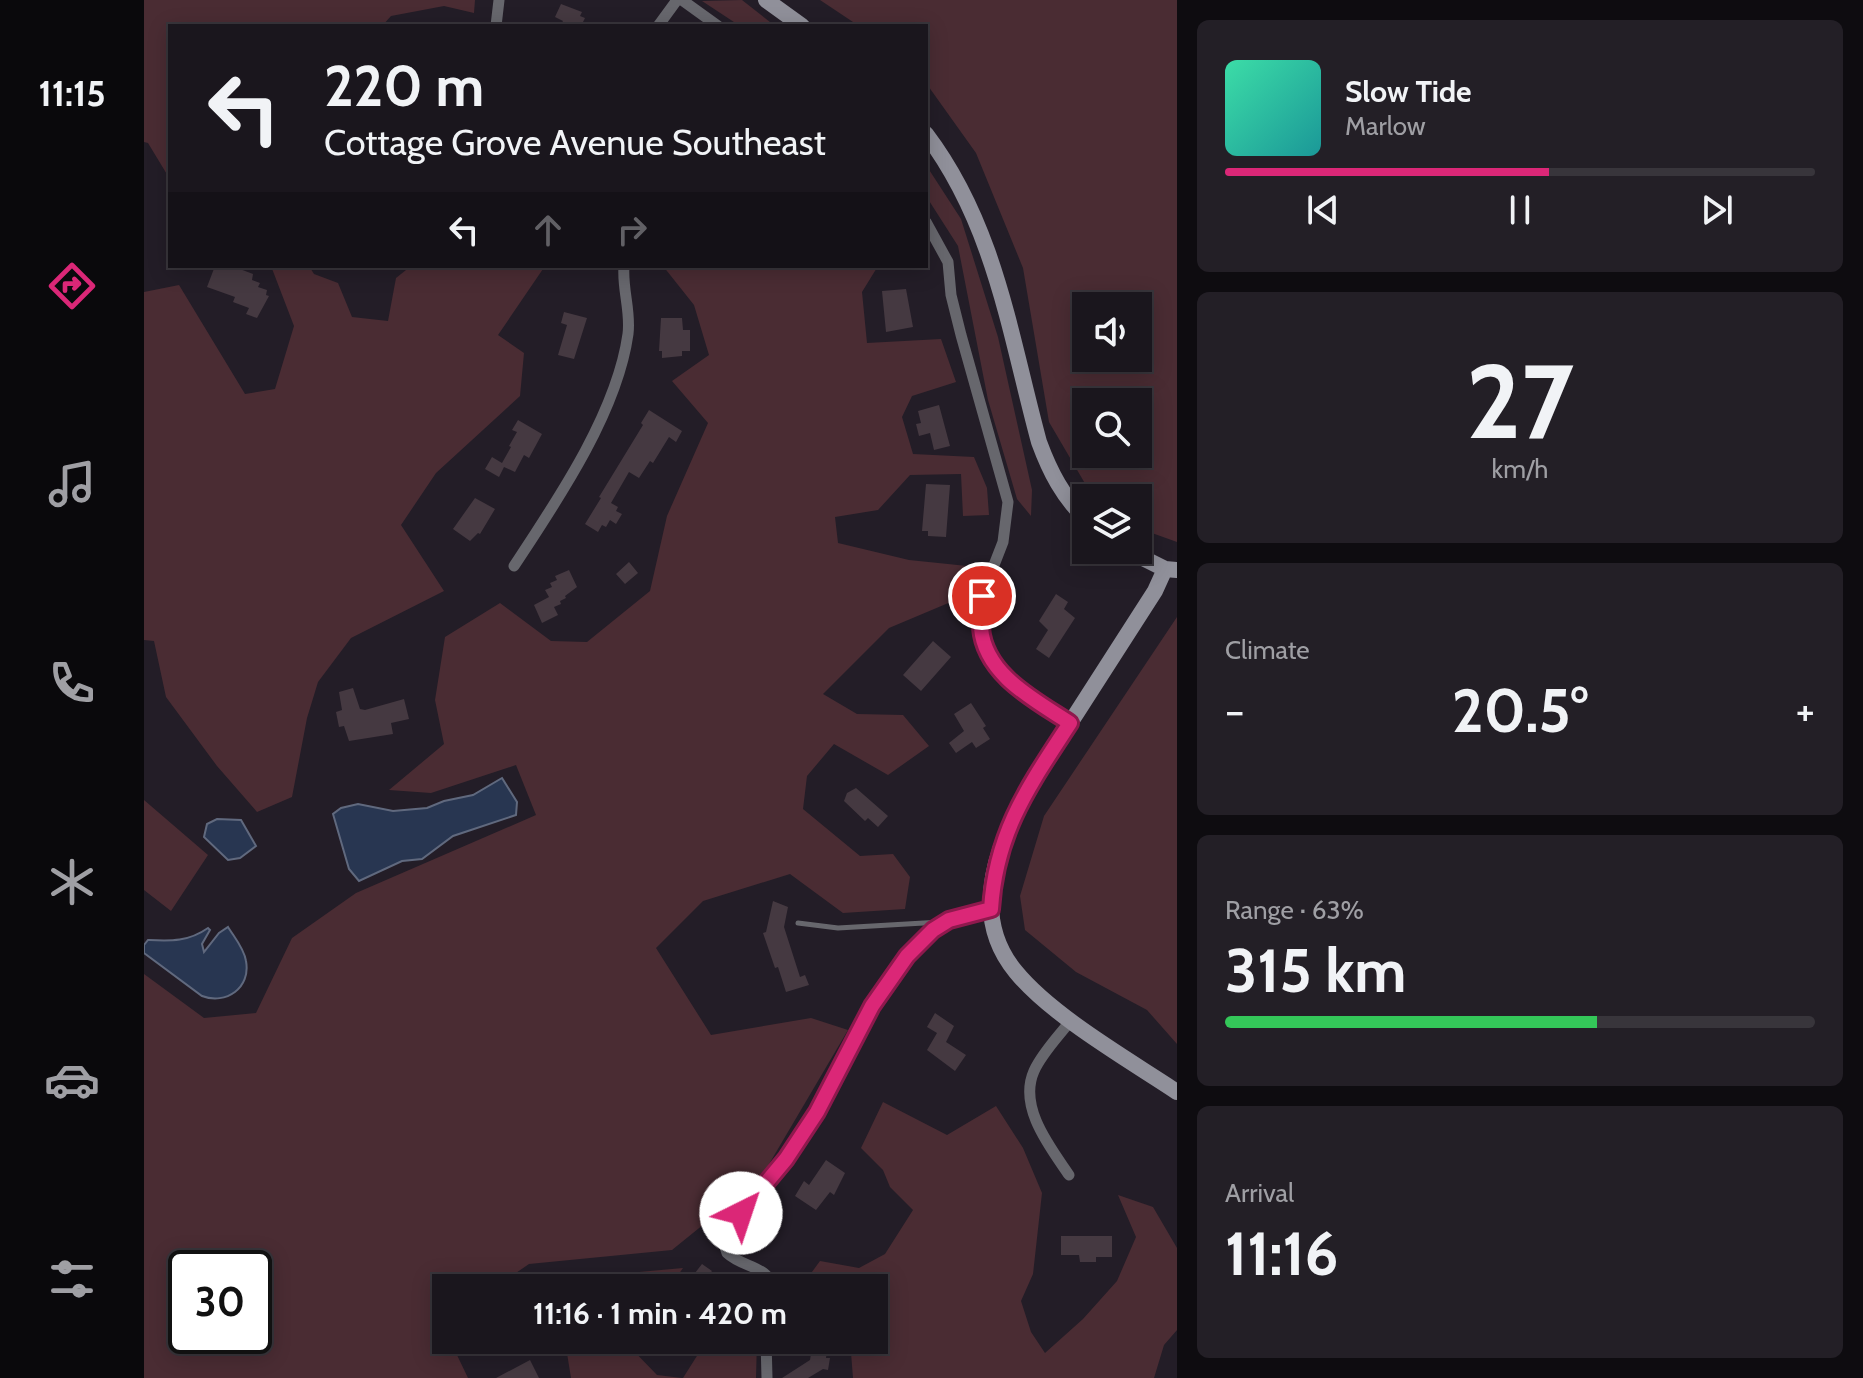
<!DOCTYPE html>
<meta charset="utf-8">
<style>
body{margin:0;font-family:Cabin,sans-serif;background:#231f26;color:#f1f3f6;height:100vh;display:flex;flex-direction:column;font-size:30px;white-space:nowrap}
*{box-sizing:border-box;margin:0}
p{font-size:26px;color:#9f9fa4}
.icon{flex:none;width:44px;height:44px;fill:none;stroke:currentColor;stroke-width:2;stroke-linecap:round;stroke-linejoin:round}
.map{position:relative;flex:1;overflow:hidden}
.panel{display:flex;flex-direction:column;gap:20px;padding:20px;background:#0e0c10;width:686px}
.panel>*{flex:none}
.guide{position:absolute;left:24px;top:24px;width:760px;height:244px;border-radius:0px;box-shadow:0 4px 20px #0003,0 0 0 2px #38353b;background:#1a161d;color:#f1f3f6;overflow:hidden}
.tools{position:absolute;left:928px;top:292px;display:grid;gap:16px}
.tools a{display:grid;place-items:center;width:80px;height:80px;border-radius:0px;background:#1a161d;box-shadow:0 4px 20px #0003,0 0 0 2px #38353b;font-size:40px}
.speed{position:absolute;left:24px;top:1250px;display:flex;gap:16px;font-size:40px;font-weight:700;text-align:center}
.speed>*{display:grid;place-content:center;width:104px;height:104px;border-radius:50%;background:#1a161d;box-shadow:0 4px 20px #0003,0 0 0 2px #38353b;line-height:1}
.speed .limit{border:4px solid #111;border-radius:12px;background:#fff;color:#111}
.pin{position:absolute;display:grid;place-items:center;width:68px;height:68px;color:#fff;margin:-34px;border:4px solid #fff;border-radius:50%;box-shadow:0 2px 8px #0007}
.me{position:absolute;width:88px;margin:-44px;rotate:41deg;stroke-linejoin:round;filter:drop-shadow(0 0 6px #0008)}
.turn{display:flex;align-items:center;gap:28px;height:168px;padding:0 24px;font-size:36px}
.turn .icon{width:104px;height:104px;stroke-width:2.5}
.turn b{display:block;font-size:56px;line-height:68px}
.lanes{display:flex;align-items:center;height:76px;padding:0 24px;background:#0003;justify-content:center;gap:40px;direction:ltr}
.lanes .off{opacity:.35}
.big{font-size:60px;font-weight:700;line-height:1.1}
.panel .widget{flex:1;display:flex;flex-direction:column;justify-content:center;gap:12px;min-width:0;padding:0 28px;border-radius:12px;background:#231f26}
.panel .dial{align-items:center;gap:0}
.dial b{font-size:104px;line-height:1}
.song{display:flex;align-items:center;gap:24px}
.cover{width:96px;height:96px;border-radius:12px;background:linear-gradient(135deg,hsl(160 70% 55%),hsl(180 70% 35%))}
.played{height:8px;border-radius:4px;background:linear-gradient(90deg,#db2777 55%,#38353b 55%)}
.keys{display:flex;justify-content:space-around;direction:ltr}
.heat{display:flex;justify-content:space-between;align-items:center;font-size:44px;direction:ltr}
.charge{height:12px;border-radius:6px;background:linear-gradient(90deg,#34c759 63%,#38353b 0)}
.trip{position:absolute;left:288px;top:1274px;width:456px;height:80px;border-radius:0px;background:#1a161d;box-shadow:0 4px 20px #0003,0 0 0 2px #38353b;font-weight:700;line-height:80px;text-align:center}
main{display:flex;flex:1;min-height:0}
.tabs{display:flex;flex-direction:column;width:144px;justify-content:space-around;align-items:center;background:#0a090c;color:#9f9fa4}
.tabs .icon{width:56px;height:56px}
.tabs .selected{color:#db2777}
.tabs b{font-size:36px;color:#f1f3f6}
.map>svg:first-child{display:block}
.green{fill:#4a2c33;fill-rule:evenodd}
.water{fill:#283651;stroke:#60697e;stroke-width:2}
.building{fill:#453941}
.lines{fill:none;stroke-linecap:round;stroke-linejoin:round}
.lane{stroke:#67676d;stroke-width:5}
.street{stroke:#67676d;stroke-width:11}
.secondary{stroke:#90909a;stroke-width:16}
.route-casing{stroke:#8e194d;stroke-width:20}
.route{stroke:#db2777;stroke-width:14}
</style>
<main>
<nav class="tabs">
<b>11:15</b>
<svg class="icon selected" aria-label="directions" viewBox="0 0 24 24"><path d="M12 3l9 9-9 9-9-9zM9 14v-3h6M13 9l2 2-2 2"/></svg>
<svg class="icon" aria-label="music" viewBox="0 0 24 24"><path d="M9 18V5l10-2v13"/><circle cx="6" cy="18" r="3"/><circle cx="16" cy="16" r="3"/></svg>
<svg class="icon" aria-label="phone" viewBox="0 0 24 24"><path d="M5 4h4l2 5-3 2q2 4 5 5l2-3 5 2v4C11 20 4 13 5 4z"/></svg>
<svg class="icon" aria-label="climate" viewBox="0 0 24 24"><path d="M12 3v18M4 7l16 10M4 17L20 7"/></svg>
<svg class="icon" aria-label="car" viewBox="0 0 24 24"><path d="M5 17H2v-5l4-1 3-4h7l3 4 3 1v5h-3M9 17h6M6 11h13"/><circle cx="7" cy="17" r="2"/><circle cx="17" cy="17" r="2"/></svg>
<svg class="icon" aria-label="filters" viewBox="0 0 24 24"><path d="M4 7h16M4 17h16"/><circle cx="9" cy="7" r="2"/><circle cx="15" cy="17" r="2"/></svg>
</nav>
<div class="map">
<svg width="1033" height="1378" viewBox="0 0 1033 1378">
<rect width="100%" height="100%" fill="#231d27"/>
<!-- green -->
<path class="green" d="M0 0H331L330 13 300 6 247 16 238 26H26V189L24 176 4 143 0 142Z
M598 0 631 26H596L558 1Z
M676 0H1033V542L994 528V498H953L946 492 905 422 879 268 832 153 782 83V26H715ZM942 306H994V358H942ZM942 402H994V454H942Z
M782 165 817 219 854 337 888 490 887 516 873 499 844 400 814 246 782 196Z
M127 266H165L170 274 194 283 208 317 244 321 252 278 267 266H401L354 335 380 353 376 396 292 473 257 525 300 591 207 638 174 682 163 718 148 797 113 812 73 766 22 697 10 641 0 640V292L35 285 101 394 131 389 150 326Z
M519 266H734L718 292 723 343 797 339 812 382 768 396 758 417 769 454 830 457 843 488 845 515 819 516 817 474 766 475 734 510 691 517 694 543 765 560 833 567 821 596 745 628 679 694 713 714 759 715 785 746 744 775 690 744 663 776 659 809 716 856 749 854 766 877 761 909 699 913 646 874 559 901 512 948 567 1035 667 1018 704 1030 611 1188 565 1220 528 1250 385 1264 350 1288H302V1340H315L313 1355 324 1378H0V974L60 1018 112 1013 148 938 212 893 392 815 372 765 287 793 245 790 300 744 291 700 301 637 356 603 407 641 443 642 506 591 523 516 564 423 528 381 565 355 550 305ZM42 1268H110V1336H42Z
M1033 617V1044L1003 1010 932 972 881 930 876 896 900 816Z
M0 800 64 855 27 911 0 890Z
M739 1102 803 1135 852 1106 879 1148 898 1193 889 1274 877 1301 887 1332 901 1353 939 1319 973 1281 992 1237 974 1195 1009 1207 1033 1248V1330L1020 1345 1010 1378H709L706 1340H730V1288H661L665 1276 676 1261 715 1268 741 1254 769 1210 746 1187 739 1170 717 1148Z
M539 1268 525 1288H443L440 1277Z
M427 1340H487L484 1345 513 1375 538 1378H427L422 1347Z
M563 1340H613L612 1378H539Z"/>
<!-- water -->
<path class="water" d="M358 778 373 802 372 815 309 836 278 859 258 861 215 881 205 869 189 814 197 808 214 804 249 811 283 808 300 801 329 795Z
M73 819 97 820 112 846 96 858 84 860 60 837 63 824Z
M84 927C90 937 100 948 102 961 107 988 82 1005 58 996L0 953V945L4 940C27 941 44 942 64 928L66 930 58 944 60 952 75 933Z"/>
<!-- building -->
<path class="building" d="M417 4 438 12 436 16 441 18 437 26H416L419 21 411 17Z
M71 266H88L109 274 108 280 116 283 114 287 123 290 122 295 125 296 113 318 102 314 105 308 89 302 91 297 63 287Z
M762 289 769 327 742 332 738 291Z
M420 312 443 318 430 359 414 355 423 325 417 323Z
M517 318H538L539 330H546V351H538V356L518 358V351H515Z
M795 405 806 446 790 450 786 433 775 436 772 424 777 423 774 411Z
M505 410 538 431 532 442 525 437 509 463 506 461 495 478 485 472 467 503 474 507 472 511 478 514 472 524 466 520 462 527 458 525 454 532 441 524 457 498 455 497 499 425 497 423Z
M374 420 398 434 385 458 380 455 371 472 360 467 355 477 341 469 348 457 358 463 367 447 365 446 373 432 368 430Z
M782 484 806 485 802 537 784 536V531H778Z
M331 498 351 509 336 534 334 533 326 541 309 529Z
M485 562 494 573 481 584 472 574Z
M425 570 433 587 421 596 422 598 416 601 417 604 410 607 414 615 398 623 390 605 405 597 401 590 408 587 406 583 413 580 411 576Z
M912 594 924 602 920 609 931 618 905 658 892 649 904 630 895 621Z
M789 641 807 657 777 691 759 675Z
M209 688 216 709 221 710 260 699 265 719 247 723 249 734 205 741 200 726 195 727 192 712 198 710 195 692Z
M827 703 842 726 839 728 846 739 832 748 828 742 812 753 805 743 820 731 810 714Z
M712 788 744 816 734 827 724 818 721 821 700 801 703 793Z
M629 901 644 907 640 927 656 977 661 975 665 985 642 992 634 967 631 968 619 933 622 932Z
M791 1013 810 1026 802 1042 822 1055 811 1071 783 1050 793 1033 783 1027Z
M682 1160 701 1173 690 1195 686 1192 672 1210 651 1196 660 1181 665 1185Z
M917 1236H968V1257H952V1262H936L935 1255H917Z
M558 1264 568 1271 560 1281 551 1273Z
M669 1341 684 1344 682 1358H686L684 1370 679 1369 664 1378H638L666 1360Z
M386 1360 395 1378H352Z"/>
<g class="lines">
<!-- lane -->
<path class="lane" d="M654 923 694 928 797 922"/>
<!-- street -->
<path class="street" d="M538 0 574 26
M352 26 355 0
M514 26 533 0
M782 222 804 262 807 295 817 335 864 502 859 542 838 596 837 630 844 651 856 670 869 684 926 723
M370 566C413 501 473 413 484 334 487 311 478 289 480 266
M925 1175C906 1147 874 1107 890 1071 898 1053 915 1036 927 1020
M630 1288C623 1265 599 1268 583 1253L580 1244 581 1230 610 1200 673 1112 728 1006 763 956 789 930 805 920 847 909
M622 1340 623 1378"/>
<!-- secondary -->
<path class="secondary" d="M622 0 658 26
M782 134C851 225 866 335 895 442 906 472 919 497 942 519
M983 550 1021 569 1033 570
M1021 569 1011 591C985 632 958 673 932 714 887 783 805 892 872 972 908 1016 985 1060 1033 1092"/>
</g>
<g class="lines">
<defs>
<path id="route" d="M597 1213 642 1159 673 1112 728 1006 763 956 789 930 805 920 847 909C852 831 885 786 926 723 891 700 841 675 837 628 836 617 838 606 838 596"/>
</defs>
<!-- route casing -->
<use href="#route" class="route-casing"/>
<!-- route -->
<use href="#route" class="route"/>
</g>
</svg>
<div class="tools">
<a><svg class="icon" aria-label="sound" viewBox="0 0 24 24"><path d="M4 9h4l5-4v14l-5-4H4zM17 9q2 3 0 6"/></svg></a>
<a><svg class="icon" aria-label="search" viewBox="0 0 24 24"><circle cx="10" cy="10" r="6"/><path d="M15 15l6 6"/></svg></a>
<a><svg class="icon" aria-label="layers" viewBox="0 0 24 24"><path d="M12 4l9 5-9 5-9-5zM3 14l9 5 9-5"/></svg></a>
</div>
<div class="speed"><div class="limit">30</div></div>
<div class="pin" style="left:838px;top:596px;background:#d93025"><svg class="icon" aria-label="arrive" viewBox="0 0 24 24"><path d="M6 21V4h12l-3 4 3 4H6"/></svg></div>
<svg class="me" style="left:597px;top:1213px" viewBox="-20 -20 40 40"><circle r="19" fill="#fff"/><path d="M0-13L10 11 0 6-10 11z" fill="#db2777"/></svg>
<div class="trip">11:16 · 1 min · 420 m</div>
<div class="guide">
<div class="turn"><svg class="icon" aria-label="left" viewBox="0 0 24 24"><path d="M17 20v-9H6M10 6l-5 5 5 5"/></svg><div><b>220 m</b>Cottage Grove Avenue Southeast</div></div>
<div class="lanes"><svg class="icon" aria-label="left" viewBox="0 0 24 24"><path d="M17 20v-9H6M10 6l-5 5 5 5"/></svg><svg class="icon off" aria-label="ahead" viewBox="0 0 24 24"><path d="M12 20V5M6 11l6-6 6 6"/></svg><svg class="icon off" aria-label="right" viewBox="0 0 24 24"><path d="M7 20v-9h11M14 6l5 5-5 5"/></svg></div>
</div>
</div>
<section class="panel">
<div class="widget">
<div class="song"><i class="cover"></i><div><b>Slow Tide</b><p>Marlow</p></div></div>
<div class="played"></div>
<div class="keys"><svg class="icon" aria-label="previous" viewBox="0 0 24 24"><path d="M18 5L8 12l10 7zM5 5v14"/></svg><svg class="icon" aria-label="pause" viewBox="0 0 24 24"><path d="M8 5v14M16 5v14"/></svg><svg class="icon" aria-label="next" viewBox="0 0 24 24"><path d="M6 5l10 7-10 7zM19 5v14"/></svg></div>
</div>
<div class="widget dial"><b>27</b><p>km/h</p></div>
<div class="widget"><p>Climate</p>
<div class="heat"><a>−</a><b class="big">20.5°</b><a>+</a></div>
</div>
<div class="widget"><p>Range · 63%</p><b class="big">315 km</b><div class="charge"></div></div>
<div class="widget"><p>Arrival</p><b class="big">11:16</b></div>
</section>
</main>
